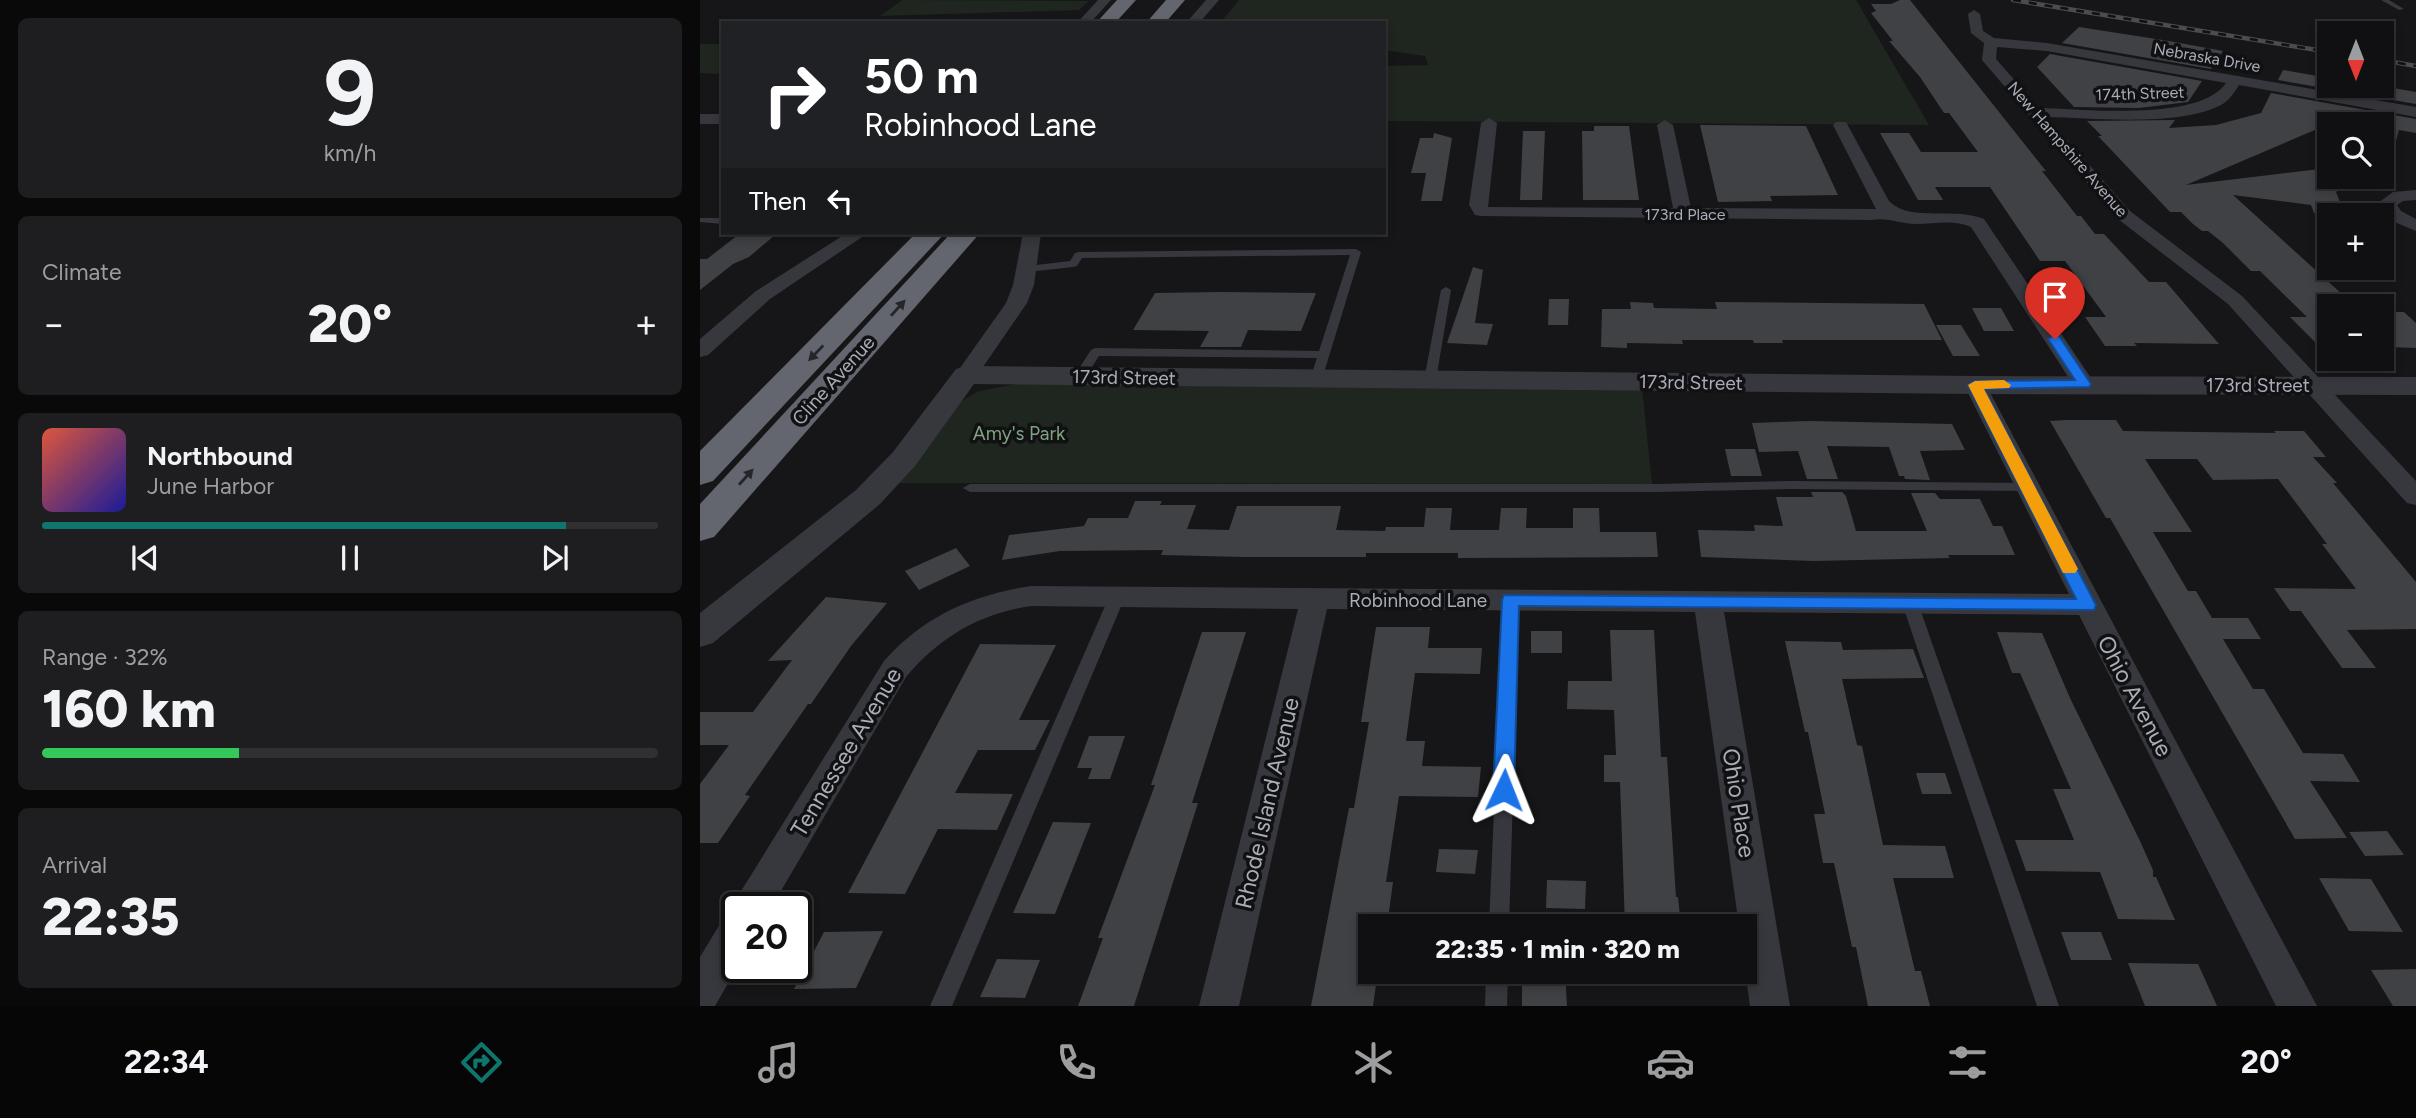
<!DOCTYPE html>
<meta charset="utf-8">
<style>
body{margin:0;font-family:Figtree,sans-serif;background:#1e1e20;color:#f1f3f6;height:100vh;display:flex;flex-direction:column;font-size:26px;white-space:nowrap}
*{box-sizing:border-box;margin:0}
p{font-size:23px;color:#9c9d9f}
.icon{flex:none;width:38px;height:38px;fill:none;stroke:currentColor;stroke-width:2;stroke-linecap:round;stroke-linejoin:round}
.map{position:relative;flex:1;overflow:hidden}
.side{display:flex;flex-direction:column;gap:18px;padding:18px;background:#09090a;width:700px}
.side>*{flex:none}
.hud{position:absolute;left:21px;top:21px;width:665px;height:214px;border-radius:0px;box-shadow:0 4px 10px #0003,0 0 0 2px #303032;background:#202124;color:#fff;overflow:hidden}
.needle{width:46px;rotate:180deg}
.controls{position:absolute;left:1617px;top:21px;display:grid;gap:14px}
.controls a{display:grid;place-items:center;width:77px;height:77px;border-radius:0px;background:#101012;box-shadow:0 4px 10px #0003,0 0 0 2px #303032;font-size:35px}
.speed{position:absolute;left:21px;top:892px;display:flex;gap:14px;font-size:35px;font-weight:700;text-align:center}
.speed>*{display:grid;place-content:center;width:91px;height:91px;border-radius:50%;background:#101012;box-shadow:0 4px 10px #0003,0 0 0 2px #303032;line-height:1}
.speed .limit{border:4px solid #111;border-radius:10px;background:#fff;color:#111}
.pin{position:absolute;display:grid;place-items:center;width:60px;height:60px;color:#fff;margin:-72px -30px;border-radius:50% 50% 50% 0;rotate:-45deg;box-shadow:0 0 7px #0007}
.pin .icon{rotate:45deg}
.me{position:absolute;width:77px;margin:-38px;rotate:2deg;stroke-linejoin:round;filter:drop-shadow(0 0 5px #0008)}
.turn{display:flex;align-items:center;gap:24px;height:147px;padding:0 28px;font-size:32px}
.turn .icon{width:91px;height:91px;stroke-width:2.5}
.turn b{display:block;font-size:49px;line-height:60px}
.then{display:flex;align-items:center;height:66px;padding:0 28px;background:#0003;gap:14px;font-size:26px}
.big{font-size:52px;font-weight:800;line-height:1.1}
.side .widget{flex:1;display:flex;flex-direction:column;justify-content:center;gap:10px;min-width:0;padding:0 24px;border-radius:10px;background:#1e1e20}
.side .dial{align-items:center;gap:0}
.dial b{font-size:91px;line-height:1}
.song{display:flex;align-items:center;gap:21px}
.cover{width:84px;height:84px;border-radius:10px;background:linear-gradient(135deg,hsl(10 70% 55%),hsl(240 70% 35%))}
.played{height:7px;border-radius:4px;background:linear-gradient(90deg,#0f766e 85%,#303032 85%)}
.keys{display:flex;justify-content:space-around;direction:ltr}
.heat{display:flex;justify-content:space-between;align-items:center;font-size:38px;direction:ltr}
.charge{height:10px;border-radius:5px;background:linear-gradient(90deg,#34c759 32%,#303032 0)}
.trip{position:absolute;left:658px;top:914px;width:399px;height:70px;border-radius:0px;background:#101012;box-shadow:0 4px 10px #0003,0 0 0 2px #303032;font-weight:800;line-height:70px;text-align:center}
.tab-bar{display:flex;height:112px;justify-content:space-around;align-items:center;background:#060607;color:#9c9d9f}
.tab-bar .icon{width:49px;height:49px}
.tab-bar .active{color:#0f766e}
.tab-bar b{font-size:32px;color:#f1f3f6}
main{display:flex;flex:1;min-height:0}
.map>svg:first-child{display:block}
.green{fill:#1e261f}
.building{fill:#404145}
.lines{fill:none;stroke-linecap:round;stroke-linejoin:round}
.service{fill:#37383d;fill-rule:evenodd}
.minor{fill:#37383d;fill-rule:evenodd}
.tertiary{fill:#37383d;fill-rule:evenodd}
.motorway{fill:#63666e;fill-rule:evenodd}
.rail-casing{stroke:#4a4c52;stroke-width:4.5}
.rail{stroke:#111113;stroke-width:2.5;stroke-dasharray:8;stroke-linecap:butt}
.oneway{fill:#26262a}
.route{fill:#1a73e8;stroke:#114b97;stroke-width:2}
.slow{fill:#f59e0b}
.labels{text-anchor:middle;stroke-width:7;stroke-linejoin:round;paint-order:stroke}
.far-street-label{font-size:16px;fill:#a8adb8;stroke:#111113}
.street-label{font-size:19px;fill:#a8adb8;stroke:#111113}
.park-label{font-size:19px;fill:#7fa381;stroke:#111113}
.near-street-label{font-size:23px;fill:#a8adb8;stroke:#111113}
</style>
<main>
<section class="side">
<div class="widget dial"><b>9</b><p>km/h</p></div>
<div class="widget"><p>Climate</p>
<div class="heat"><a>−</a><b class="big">20°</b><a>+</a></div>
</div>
<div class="widget">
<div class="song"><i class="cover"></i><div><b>Northbound</b><p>June Harbor</p></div></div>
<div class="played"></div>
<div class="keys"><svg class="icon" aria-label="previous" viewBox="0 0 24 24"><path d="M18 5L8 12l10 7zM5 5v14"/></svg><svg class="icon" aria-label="pause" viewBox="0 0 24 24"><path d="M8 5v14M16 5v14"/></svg><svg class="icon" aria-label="next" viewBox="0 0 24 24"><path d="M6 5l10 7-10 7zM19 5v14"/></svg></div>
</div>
<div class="widget"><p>Range · 32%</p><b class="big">160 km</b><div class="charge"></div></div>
<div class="widget"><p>Arrival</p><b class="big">22:35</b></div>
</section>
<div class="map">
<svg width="1716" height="1006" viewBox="0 0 1716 1006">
<rect width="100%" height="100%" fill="#161618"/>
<!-- green -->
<path class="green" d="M202 0 389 1 379 10 180 16Z
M539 0H1156L1229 125 686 121 684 123V66L728 65 725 56 684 50V23H520Z
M0 44H23V74L0 73Z
M316 384 942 388 952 484 199 483 260 402 279 391Z"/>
<!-- building -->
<path class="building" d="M1200 0H1210L1346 171H1342L1377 216H1381L1395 234H1404L1449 282H1466L1519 344 1434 343 1437 346H1405L1385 317H1406L1365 261H1340L1290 187H1235L1243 200H1218L1180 133H1209L1221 152H1278L1249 113H1244L1220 77 1189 41H1193L1171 13 1176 11 1171 4H1191Z
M1379 27 1469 41 1523 51 1511 69 1362 43Z
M1350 54 1502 81 1488 102 1439 108 1374 107 1337 67Z
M1583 70 1629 78V86H1681L1716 92V104L1578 80Z
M1571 93 1716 119V133L1699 130 1688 169 1682 168V124H1629L1486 185 1629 168V177H1658L1636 192 1645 215 1614 213 1611 205 1533 195 1655 306H1629V356L1590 317H1607L1560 271H1551L1523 243 1508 231H1502L1493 224 1481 212H1470L1398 136H1402L1387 121 1475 120 1469 128 1516 125 1561 113Z
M1000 125 1106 126 1138 195 1070 196 1072 201 1018 202Z
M894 126H929L939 200H883L882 131H894Z
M823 131H845L842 200H820Z
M734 133 752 138 742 201H721L726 173H711L720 138H733Z
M38 235H75L49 257 33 264 0 290V259H7Z
M773 267 783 270 775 323 793 324 787 345 747 343Z
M521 292 616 293 601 331 548 330 541 347H500L509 331 433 330 455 293Z
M849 299H869L868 325H848Z
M930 302 953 303 954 308 1017 309 1015 302 1224 304 1242 340H1082L1083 343H1054L1053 340H982L983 344 927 343V348L901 347 902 309H931Z
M1272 308H1301L1314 331H1284Z
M1682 312H1704L1716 323V348L1688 347 1682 341Z
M1236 325H1261L1280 356H1253Z
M1367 420H1416L1423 431 1576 433 1574 431H1604L1626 457H1613L1637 483H1633L1716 582V629L1647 630 1676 668H1642L1601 611H1590L1574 588 1656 589 1622 544H1627L1578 479 1513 480 1497 459H1445L1492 532H1453L1488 591H1496L1512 618H1548L1561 639H1523L1553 689H1564L1603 753 1643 754 1660 782 1610 781 1647 838 1595 839 1410 518H1406L1350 421Z
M1109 421 1252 424 1265 450 1220 451 1230 480 1205 479 1204 476H1199L1189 447 1127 446 1138 479H1107L1098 451 1059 452 1052 423Z
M1025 449H1055L1062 476H1031Z
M1111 492H1142L1146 496 1156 531H1227L1211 493H1235L1240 499H1280L1293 526H1302L1315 555H1248L1250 558 1114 561 1001 557 998 530 1055 531 1054 525 1083 526 1076 497H1113Z
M435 501H462L460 505H496L487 529 529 530 537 506H641L636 530 685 531 686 527H724L726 508H752L750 530H799L801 508H827L826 528H873V508H899L900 532H956L958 557 758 558V553H666V557H545L461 555 463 550 360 551 302 560 309 535 384 526 388 518H428Z
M256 548 270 566 219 590 205 571Z
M126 597 187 603 151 646 111 704H108L45 795 50 796 18 843H0V784L29 745H0V712H53L92 660 68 661Z
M676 627H730L728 648H782L780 674 715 673 706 741H725L722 766 781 767 778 797 699 796 686 882H693L687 926H670V971H678L673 1006H611L649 808H654L669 722H661Z
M910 630H954L961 757H967L976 897H978L981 926H925L920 782H904V755H916L914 710 867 709 868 681H912Z
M831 631H862V653H831Z
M502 632H546L492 803H498L434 1006H378L403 938H398L455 785H451Z
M1297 632 1342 633 1370 698 1440 841 1453 870V877H1456L1475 920 1418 919 1400 872 1326 871 1315 840H1374L1353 789H1371L1320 673H1312Z
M1085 641 1141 642 1143 650 1213 649 1224 678 1142 679 1157 745 1162 746 1183 845 1245 846 1254 878H1193L1215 971H1221L1230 1006H1168L1156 947H1152L1134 863H1123L1114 814H1125L1108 732H1105Z
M280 644 356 645 319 720H350L335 750H278L255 793 313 794 297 830 238 829 205 894 148 893Z
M389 736H425L410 779H388L392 768H377Z
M1216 773H1245L1252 794H1222Z
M353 822 391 823 355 914 313 913Z
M1687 831 1704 855 1665 856 1649 832Z
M739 849 778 850 775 874 736 872Z
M1619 878 1671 879 1703 932 1649 931Z
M847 880 886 881 885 909 846 908Z
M183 931 156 988 94 989 124 932Z
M1361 932H1401L1412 960H1371Z
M297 959 340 960 325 998 280 997Z
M1428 963 1498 964 1517 1006H1445Z
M1716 969V1006H1693L1671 970Z
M822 971H865L867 1006H822Z"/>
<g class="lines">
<!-- service -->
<path class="service" d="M1681 0H1689L1704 9 1699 10Z
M0 218H23V224L0 222Z
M656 249 661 252 622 379 616 383 610 379 617 358 399 356 384 379H376L374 376 391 350 395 348 619 351 650 255 382 258 377 266 373 267 328 272 323 269 328 266 370 261 375 253 379 252Z
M746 287 751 290 736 380 730 384 724 380 741 290Z
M1091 481 1328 483 1335 487 1328 491 1091 489 957 492H270L263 488 270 484H957Z
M417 592 422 593 425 597 252 1006H230L409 597 412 593Z
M811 595 816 596 819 600 809 926H789L803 600 806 596Z
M1210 597 1215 599 1218 603 1359 1006H1337L1202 603 1205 599Z
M786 971H808L807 1006H785Z"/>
<!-- minor -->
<path class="minor" d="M398 0H411L390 23H377Z
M506 0H519L499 23H486Z
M1274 10 1280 14 1283 31 1294 38 1347 43 1716 107V117L1539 85C1534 93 1529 101 1521 105 1479 127 1394 118 1347 117L1430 211 1542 296 1716 481V505L1707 503 1528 304 1418 219 1282 60 1284 43 1271 33 1268 14ZM1297 47 1347 51 1526 83C1500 122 1383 109 1339 108L1296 59Z
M0 114H23V124H0Z
M789 118 797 123 788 207 973 208 957 125 965 120 973 125 991 208 1176 209 1133 125 1136 122H1146L1189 201C1211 223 1252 206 1284 219L1395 384 1392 389H1376L1271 227C1253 219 1235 224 1216 224 1200 224 1188 217 1172 220L781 216 775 215 769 205 781 123Z
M1716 190V200L1703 201 1697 205 1701 211 1716 219V231L1692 221 1678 203 1693 192Z
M147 233H168L70 299 8 355 0 357V339L56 291Z
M323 233H341L334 285 327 303 274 380H258L255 375 306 303 313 285Z
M1275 378 1283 380 1286 385 1617 1006H1576L1379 615 1024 612 1090 1006H1050L1045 970V926H1039L995 612 627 609 539 1006H499L598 609 331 606C279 614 240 637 206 677L71 908H37V968L15 1006H0V957L23 919 35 915 32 908 38 896 184 661C224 616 272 595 331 586L1369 594 1264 385 1267 380Z"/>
<!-- tertiary -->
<path class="tertiary" d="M266 366 1275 376 1716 377V395L1275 394 274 384 215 466 180 504 13 643 0 647V613L156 490 193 452 256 369Z"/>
<!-- motorway -->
<path class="motorway" d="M417 0H436L415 23H396Z
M466 0H485L465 23H446Z
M216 233H245L13 481 0 485V451Z
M251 233H280L14 537 0 541V504Z"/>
<defs>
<path id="rail" d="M1313 0 1629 52
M1682 60 1716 66"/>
</defs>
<!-- rail casing -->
<use href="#rail" class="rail-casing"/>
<!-- rail -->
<use href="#rail" class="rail"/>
</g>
<!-- one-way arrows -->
<defs><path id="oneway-solid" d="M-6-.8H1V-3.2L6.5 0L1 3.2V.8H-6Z" transform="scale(1.75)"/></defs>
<g class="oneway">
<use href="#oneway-solid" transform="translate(198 308) rotate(-48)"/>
<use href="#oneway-solid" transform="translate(116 353) rotate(134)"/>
<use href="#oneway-solid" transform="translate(46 477) rotate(-48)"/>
</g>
<!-- route -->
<path class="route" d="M1355 335 1359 336 1391 384 1389 387 1284 389 1396 605 1394 610 819 606 814 790 811 796 804 799 796 796 793 790 802 600 804 595 1376 599 1268 385 1275 381 1375 380 1348 339Z"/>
<!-- slow -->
<path class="slow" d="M1304 380 1311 385 1309 388 1284 389 1378 569 1375 573H1363L1361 569 1268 385 1275 381Z"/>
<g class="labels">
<!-- far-street labels -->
<g class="far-street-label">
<text transform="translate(1507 57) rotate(10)" y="6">Nebraska Drive</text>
<text transform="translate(1440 93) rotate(-2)" y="6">174th Street</text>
<text transform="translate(1368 149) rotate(49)" y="6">New Hampshire Avenue</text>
<text x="985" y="220">173rd Place</text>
</g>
<!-- street labels -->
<g class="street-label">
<text transform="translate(424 377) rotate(1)" y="7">173rd Street</text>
<text transform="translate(133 380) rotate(-48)" y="7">Cline Avenue</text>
<text transform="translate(991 382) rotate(1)" y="7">173rd Street</text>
<text x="1558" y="392">173rd Street</text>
<text x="718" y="607">Robinhood Lane</text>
</g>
<!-- park labels -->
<g class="park-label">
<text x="319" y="440">Amy's Park</text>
</g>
<!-- near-street labels -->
<g class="near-street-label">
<text transform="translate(1435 696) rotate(62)" y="8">Ohio Avenue</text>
<text transform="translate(146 752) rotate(-59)" y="8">Tennessee Avenue</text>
<text transform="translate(567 803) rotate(-77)" y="8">Rhode Island Avenue</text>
<text transform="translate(1039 803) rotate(81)" y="8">Ohio Place</text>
</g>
</g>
</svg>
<div class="controls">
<a><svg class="needle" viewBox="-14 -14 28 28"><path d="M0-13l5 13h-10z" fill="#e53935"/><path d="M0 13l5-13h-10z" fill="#9c9d9f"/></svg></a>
<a><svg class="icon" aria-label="search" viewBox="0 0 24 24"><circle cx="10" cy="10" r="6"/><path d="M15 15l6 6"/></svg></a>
<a>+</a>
<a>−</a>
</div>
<div class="speed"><div class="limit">20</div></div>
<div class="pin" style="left:1355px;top:339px;background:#d93025"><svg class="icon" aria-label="arrive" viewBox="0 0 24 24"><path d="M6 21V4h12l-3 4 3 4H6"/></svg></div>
<svg class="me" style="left:804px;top:790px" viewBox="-20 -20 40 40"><path d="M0-17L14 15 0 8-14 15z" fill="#1a73e8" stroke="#fff" stroke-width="4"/></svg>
<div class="trip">22:35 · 1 min · 320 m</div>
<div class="hud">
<div class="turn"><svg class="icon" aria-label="right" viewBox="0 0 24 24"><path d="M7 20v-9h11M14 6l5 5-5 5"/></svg><div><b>50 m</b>Robinhood Lane</div></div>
<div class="then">Then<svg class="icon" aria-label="left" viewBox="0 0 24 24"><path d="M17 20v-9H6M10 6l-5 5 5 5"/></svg></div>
</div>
</div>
</main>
<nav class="tab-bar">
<b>22:34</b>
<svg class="icon active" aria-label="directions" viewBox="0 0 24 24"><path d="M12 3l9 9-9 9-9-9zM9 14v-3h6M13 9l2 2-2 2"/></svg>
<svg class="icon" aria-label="music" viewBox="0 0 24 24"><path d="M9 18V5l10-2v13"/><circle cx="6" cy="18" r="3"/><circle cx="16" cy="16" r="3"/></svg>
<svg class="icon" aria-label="phone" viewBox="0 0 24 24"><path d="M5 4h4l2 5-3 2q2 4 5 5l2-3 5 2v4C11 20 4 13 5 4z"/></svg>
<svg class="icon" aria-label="climate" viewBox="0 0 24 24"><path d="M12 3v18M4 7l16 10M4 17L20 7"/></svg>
<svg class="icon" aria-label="car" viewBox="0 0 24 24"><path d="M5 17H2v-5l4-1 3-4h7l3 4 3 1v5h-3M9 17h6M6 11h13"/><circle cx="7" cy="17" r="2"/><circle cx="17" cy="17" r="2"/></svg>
<svg class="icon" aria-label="filters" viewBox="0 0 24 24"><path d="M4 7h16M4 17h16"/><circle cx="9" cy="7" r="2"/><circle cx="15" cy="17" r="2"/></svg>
<b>20°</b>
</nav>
